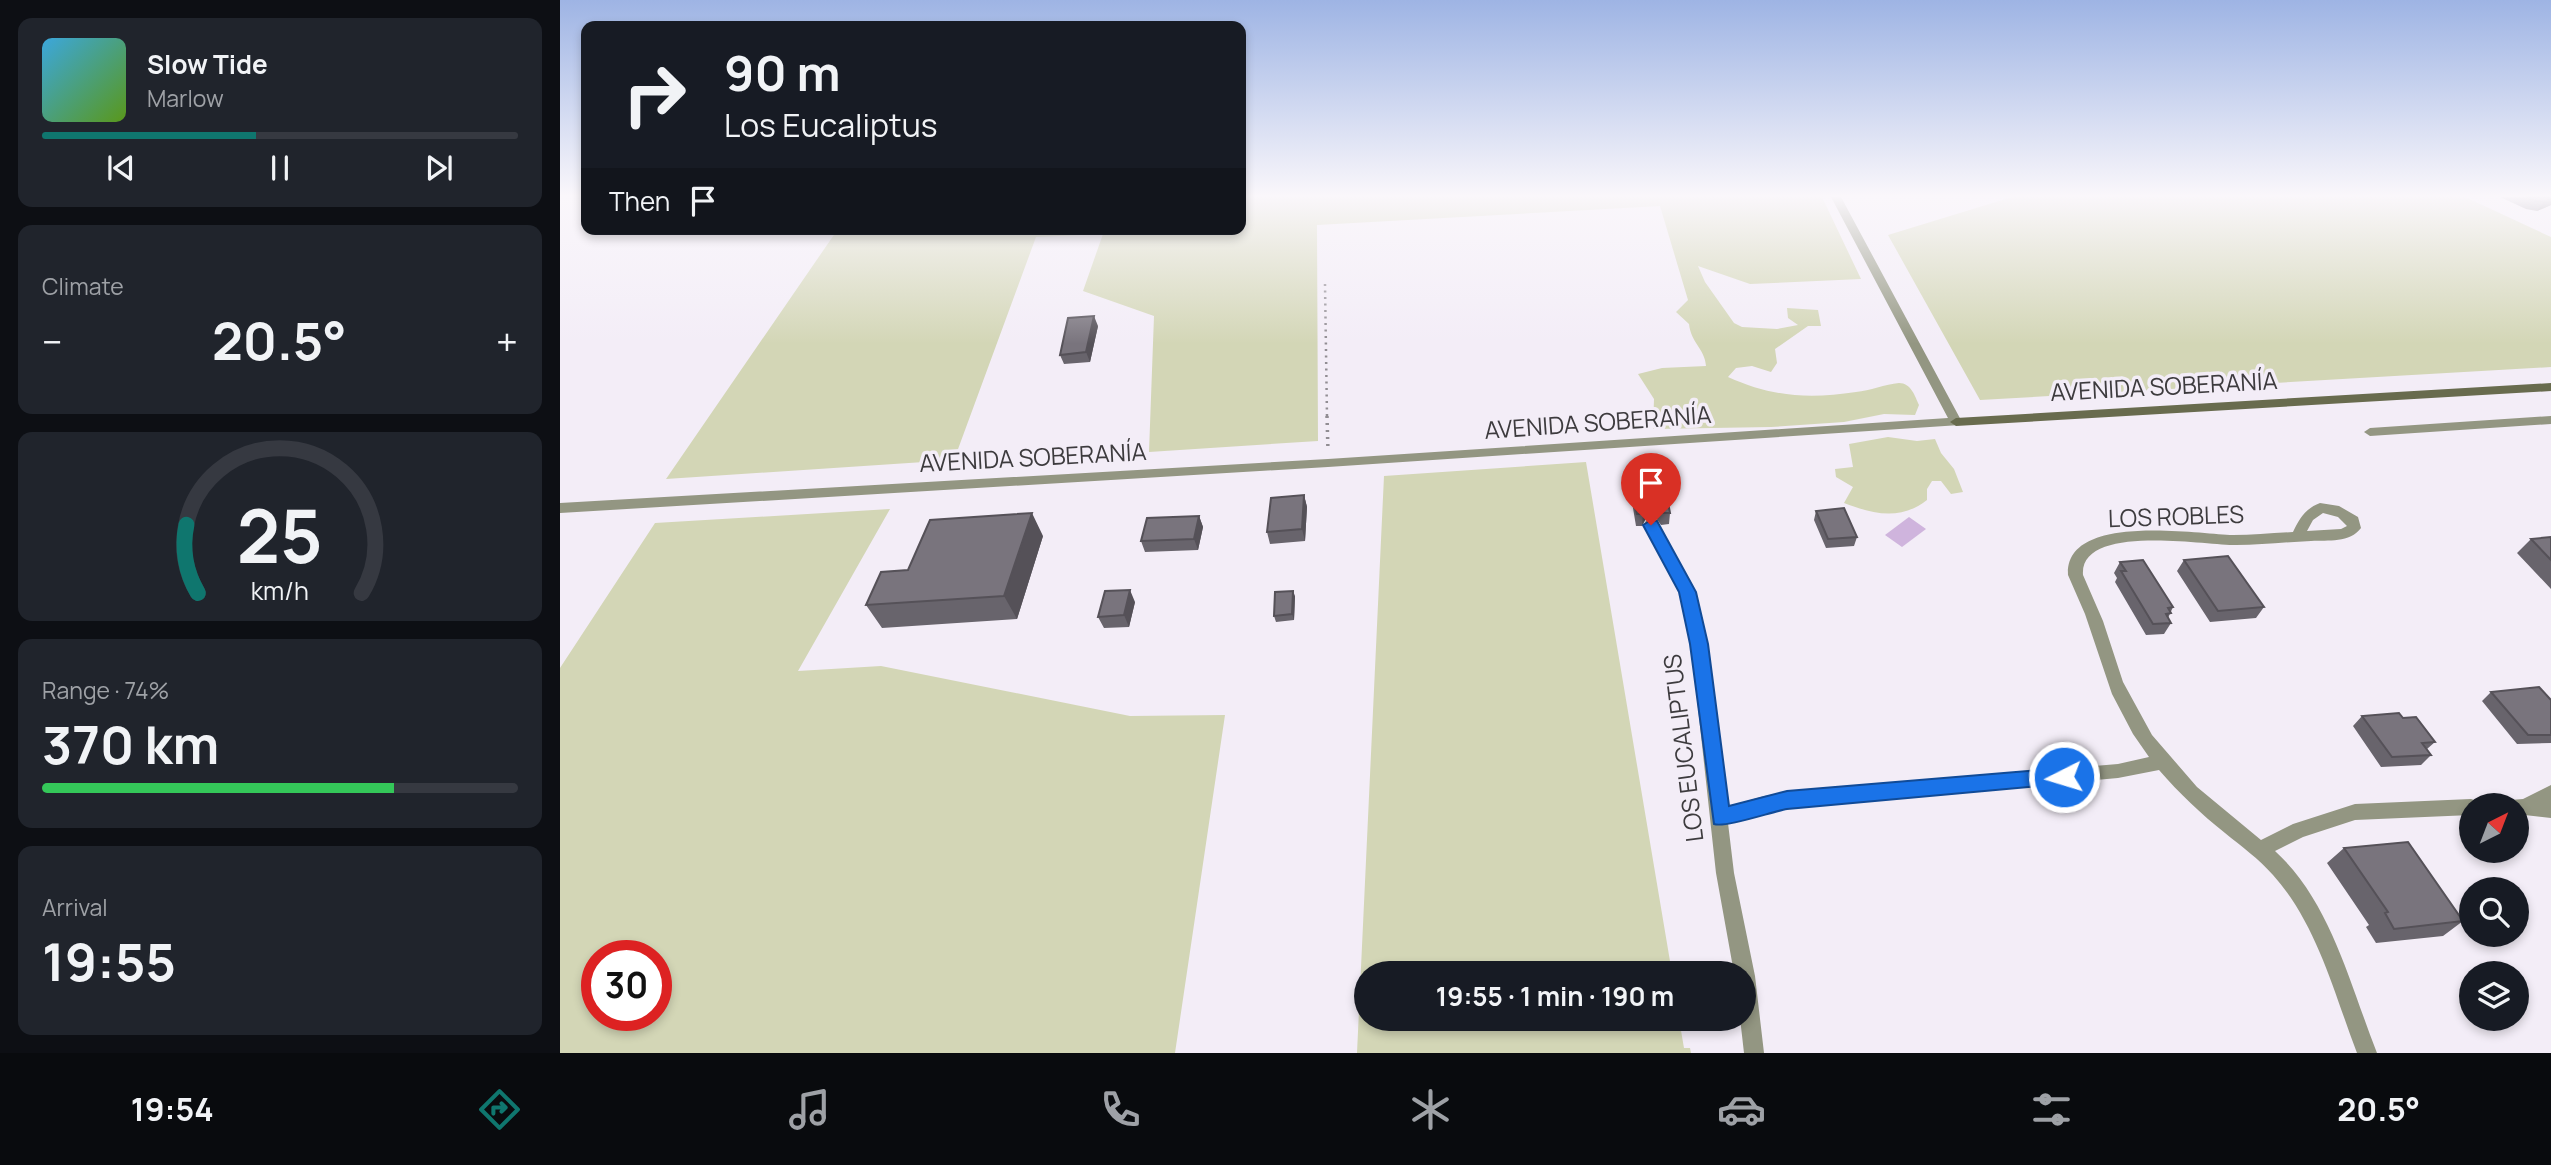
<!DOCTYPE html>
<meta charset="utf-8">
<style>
body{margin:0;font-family:Manrope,sans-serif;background:#20242c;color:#f1f3f6;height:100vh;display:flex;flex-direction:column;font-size:26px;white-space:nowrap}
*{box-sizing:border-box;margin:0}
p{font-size:23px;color:#9ea1a6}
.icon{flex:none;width:38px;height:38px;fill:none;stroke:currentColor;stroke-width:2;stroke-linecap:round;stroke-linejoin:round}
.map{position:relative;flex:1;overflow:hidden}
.drawer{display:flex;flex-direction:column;gap:18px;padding:18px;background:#0d0f14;width:560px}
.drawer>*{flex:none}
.guide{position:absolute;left:21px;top:21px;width:665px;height:214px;border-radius:14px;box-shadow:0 4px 10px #0003;background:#171b24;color:#f1f3f6;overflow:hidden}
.needle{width:46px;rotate:42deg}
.fabs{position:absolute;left:1899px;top:793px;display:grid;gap:14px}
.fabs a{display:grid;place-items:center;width:70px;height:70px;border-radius:50%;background:#171b24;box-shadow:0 4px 10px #0003;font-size:35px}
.speed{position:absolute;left:21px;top:940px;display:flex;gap:14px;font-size:35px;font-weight:700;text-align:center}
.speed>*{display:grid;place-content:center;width:91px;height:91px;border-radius:50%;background:#171b24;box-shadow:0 4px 10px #0003;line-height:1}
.speed .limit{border:10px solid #d22;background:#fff;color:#111}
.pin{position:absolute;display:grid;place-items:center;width:60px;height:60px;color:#fff;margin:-72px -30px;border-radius:50% 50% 50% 0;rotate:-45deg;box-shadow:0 0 7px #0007}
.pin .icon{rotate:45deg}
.me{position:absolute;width:77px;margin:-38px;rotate:265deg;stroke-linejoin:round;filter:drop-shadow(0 0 5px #0008)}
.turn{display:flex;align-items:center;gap:24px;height:147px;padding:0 28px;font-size:32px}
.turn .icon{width:91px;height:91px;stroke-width:2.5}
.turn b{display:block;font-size:49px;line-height:60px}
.then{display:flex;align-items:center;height:66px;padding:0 28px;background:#0003;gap:14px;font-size:26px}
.big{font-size:52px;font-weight:700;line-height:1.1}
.drawer .card{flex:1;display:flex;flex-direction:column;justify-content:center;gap:10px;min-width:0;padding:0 24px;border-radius:14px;background:#20242c}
.drawer .dial{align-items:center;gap:0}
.dial svg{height:182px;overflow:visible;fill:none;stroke:#363941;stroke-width:7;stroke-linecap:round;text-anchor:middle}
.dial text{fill:#f1f3f6;stroke:none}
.song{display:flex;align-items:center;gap:21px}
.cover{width:84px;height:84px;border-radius:10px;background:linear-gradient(135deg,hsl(200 70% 55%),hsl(90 70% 35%))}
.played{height:7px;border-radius:4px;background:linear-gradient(90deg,#0f766e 45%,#363941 45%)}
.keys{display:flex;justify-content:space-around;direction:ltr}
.heat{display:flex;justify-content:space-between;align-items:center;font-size:38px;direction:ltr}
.charge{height:10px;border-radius:5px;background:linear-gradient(90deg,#34c759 74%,#363941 0)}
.trip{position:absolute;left:794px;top:961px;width:402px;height:70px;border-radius:35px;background:#171b24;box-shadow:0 4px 10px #0003;font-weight:700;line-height:70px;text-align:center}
.tabs{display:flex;height:112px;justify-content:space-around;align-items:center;background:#090b0e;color:#9ea1a6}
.tabs .icon{width:49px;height:49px}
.tabs .on{color:#0f766e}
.tabs b{font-size:32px;color:#f1f3f6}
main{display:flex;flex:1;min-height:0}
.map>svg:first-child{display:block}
.green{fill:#d3d6b6;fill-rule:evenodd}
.water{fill:#cfb4dd}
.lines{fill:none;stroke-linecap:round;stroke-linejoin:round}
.path-far1{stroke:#918d93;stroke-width:2.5;stroke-dasharray:2 4.5;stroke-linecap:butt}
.path{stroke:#918d93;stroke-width:3.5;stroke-dasharray:2 5;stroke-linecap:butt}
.street{fill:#939682;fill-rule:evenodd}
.secondary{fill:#686b4e;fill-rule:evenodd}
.wall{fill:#68646c}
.shaded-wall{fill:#555158}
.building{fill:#79747d;stroke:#555158;stroke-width:2}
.route{fill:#1a73e8;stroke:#114b97;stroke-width:2}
.labels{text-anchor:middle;stroke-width:7;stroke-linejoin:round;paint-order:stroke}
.street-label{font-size:24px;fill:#3d3b3e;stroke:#f3edf7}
</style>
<main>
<section class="drawer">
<div class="card">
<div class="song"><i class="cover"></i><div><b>Slow Tide</b><p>Marlow</p></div></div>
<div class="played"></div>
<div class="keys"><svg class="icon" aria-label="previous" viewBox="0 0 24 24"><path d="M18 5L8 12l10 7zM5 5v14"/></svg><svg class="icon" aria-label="pause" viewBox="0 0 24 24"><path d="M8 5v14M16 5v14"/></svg><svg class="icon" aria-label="next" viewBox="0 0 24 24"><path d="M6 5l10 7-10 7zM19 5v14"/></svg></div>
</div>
<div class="card"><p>Climate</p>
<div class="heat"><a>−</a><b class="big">20.5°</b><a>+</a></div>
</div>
<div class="card dial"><svg viewBox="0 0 100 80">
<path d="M14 69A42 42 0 1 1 86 69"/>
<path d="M14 69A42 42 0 0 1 9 39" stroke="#0f766e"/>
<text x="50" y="56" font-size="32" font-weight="700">25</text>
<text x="50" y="72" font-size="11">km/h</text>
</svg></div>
<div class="card"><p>Range · 74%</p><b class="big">370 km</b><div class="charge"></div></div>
<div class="card"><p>Arrival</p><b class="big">19:55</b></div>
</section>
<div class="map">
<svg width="1991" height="1053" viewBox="0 0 1991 1053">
<rect width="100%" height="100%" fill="#f3edf7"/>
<!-- green -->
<path class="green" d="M681 197H1262L1301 279 1190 284 1138 266 1145 282 1174 323 1182 327 1217 329 1238 325 1228 318 1227 308 1258 310 1261 326H1248L1215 349 1217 363 1211 372 1192 366 1176 368 1168 377C1212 397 1249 399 1296 392 1310 391 1325 384 1339 383 1351 383 1355 396 1359 405L1355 415 1324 414 1284 422 1211 427 1093 429 1094 399 1078 374 1102 368 1146 366C1145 349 1131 343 1129 324L1116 312 1128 300 1100 206 757 225 758 441 589 452 594 316 523 291 543 234 476 237 394 460 106 479 278 229H681Z
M1452 197H1905L1991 237V367L1420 400 1328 235Z
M1328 437 1357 441 1375 439 1381 453 1394 469 1403 492 1391 494 1381 481H1372L1367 489V500C1340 521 1313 514 1284 503L1293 487 1276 477 1275 469 1293 467 1289 444Z
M1026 462 1112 973H807V1018L1119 1019 1124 1048H1130L1131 1053H797L824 476Z
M330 509 238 671 321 666 570 716 665 715 615 1053H0V668L95 523ZM37 956H96V1015H37Z"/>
<!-- water -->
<path class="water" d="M1349 517 1366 529 1342 547 1325 535Z"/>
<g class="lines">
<!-- path-far1 -->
<path class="path-far1" d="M765 284 767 417"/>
<!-- path -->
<path class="path" d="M767 416 768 451"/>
<!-- street -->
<path class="street" d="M1271 197H1281L1402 422 1400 425 768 467 0 513V503L768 459 1388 418Z
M1991 416V424L1810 436 1804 432 1810 428Z
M1760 503 1779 506 1798 517 1801 528C1790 543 1768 540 1751 541 1726 542 1701 545 1676 545 1644 545 1519 523 1523 575L1543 621 1563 682 1592 735 1637 787 1701 840 1733 824 1795 804 1911 799 1917 801 1919 805H1911V815L1795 820 1743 837 1715 851C1771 902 1790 985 1817 1053H1797C1774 993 1757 924 1713 875 1699 859 1681 846 1665 833 1641 814 1619 793 1599 770L1558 778 1227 808 1204 812 1168 823 1174 873 1195 976 1204 1053H1184L1180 1018H1185V973H1174L1156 873 1131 644 1120 592 1084 525 1086 521H1096L1134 592 1147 644 1166 807 1204 796 1227 792 1558 764 1589 757 1573 734 1552 694 1525 614 1508 575C1505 512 1636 534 1673 535 1693 535 1713 533 1733 532 1739 519 1746 508 1760 503ZM1763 513 1778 517 1787 526 1781 529 1747 531 1753 520Z
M1991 785V818L1956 814V805H1948L1950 800 1963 799Z"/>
<!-- secondary -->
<path class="secondary" d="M1991 383V391L1396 426 1390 422 1396 418Z"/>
</g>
<!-- wall -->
<path class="wall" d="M1940 197H1991V205L1977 211 1966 209Z
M538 326 530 362 504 364 500 355Z
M1072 469 1110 513 1109 524 1101 525 1096 518H1086L1082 526H1076L1069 484V472H1072Z
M744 495 747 507 745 541 710 544 707 532Z
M1256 511 1297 537 1294 546 1266 548 1254 520Z
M639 516 643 527 638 550 585 552 581 541Z
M483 536 457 619 322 628 306 605 348 570Z
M1991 537V589L1957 553 1971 539Z
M1624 560 1704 607 1696 618 1650 622 1617 571Z
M1560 562 1613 607 1608 618 1611 623 1604 634 1586 635 1555 582 1557 578 1554 573Z
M735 596 734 620 716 622 714 616Z
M575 602 569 627 544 628 538 617Z
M1931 692 1991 700V743L1957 744 1922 701Z
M1802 716 1843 718 1875 742 1867 749 1871 755 1861 765 1821 767 1793 726Z
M1784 848 1903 921 1883 936 1816 943 1806 927 1809 925 1767 863Z"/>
<!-- shaded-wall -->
<path class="shaded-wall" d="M1991 199V205L1977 211 1984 202Z
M534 316 538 326 530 362 526 352Z
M744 495 747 507 745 541 742 529Z
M1087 507 1086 518 1082 526 1083 514Z
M472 513 483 536 457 619 444 596Z
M639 516 643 527 638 550 634 539Z
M570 590 575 602 569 627 564 615Z
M733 591 735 596 734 620 732 614Z"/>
<!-- building -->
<path class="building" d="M1967 197H1991V199L1984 202 1973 200Z
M534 316 526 352 500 355 508 318Z
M1099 468 1102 471 1110 513H1102L1097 507H1087L1083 514H1077L1069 472H1073L1072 469Z
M744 495 742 529 707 532 711 498Z
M1284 508 1297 537 1268 539 1256 511Z
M472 513 444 596 306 605 321 572 348 570 370 520Z
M639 516 634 539 581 541 587 518Z
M1991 537V560L1971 539Z
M1668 556 1704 607 1658 611 1624 560Z
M1583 560 1613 607 1608 608 1611 613 1606 614 1611 623 1593 624 1561 571H1566L1560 562Z
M570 590 564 615 538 617 545 591Z
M733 591 732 614 714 616 715 592Z
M1979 687 1991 700V735H1968L1931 692Z
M1839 713 1843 718 1856 717 1875 742 1862 743 1871 755 1832 757 1802 716Z
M1848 842 1903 921 1834 929 1825 913 1828 912 1784 848Z"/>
<!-- sky -->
<linearGradient id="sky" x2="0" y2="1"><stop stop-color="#9eb4e4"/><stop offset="0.57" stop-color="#faf7fb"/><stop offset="1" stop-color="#faf7fb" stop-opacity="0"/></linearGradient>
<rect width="1991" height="344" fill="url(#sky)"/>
<!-- route -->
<path class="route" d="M1091 520 1097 521 1136 592 1148 644 1169 806 1227 791 1504 768 1511 771 1514 777 1511 783 1227 809C1211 812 1165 828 1154 824L1130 644 1119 592 1083 525Z"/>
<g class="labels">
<!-- street labels -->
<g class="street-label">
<text transform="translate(1604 387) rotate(-3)" y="8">AVENIDA SOBERANÍA</text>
<text transform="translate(1038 423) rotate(-4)" y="8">AVENIDA SOBERANÍA</text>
<text transform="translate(473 458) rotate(-3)" y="8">AVENIDA SOBERANÍA</text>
<text transform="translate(1616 517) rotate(-2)" y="8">LOS ROBLES</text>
<text transform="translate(1124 748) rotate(-97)" y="8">LOS EUCALIPTUS</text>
</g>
</g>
</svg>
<div class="fabs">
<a><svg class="needle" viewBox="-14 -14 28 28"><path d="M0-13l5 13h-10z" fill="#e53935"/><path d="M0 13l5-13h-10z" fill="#9ea1a6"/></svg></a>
<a><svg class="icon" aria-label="search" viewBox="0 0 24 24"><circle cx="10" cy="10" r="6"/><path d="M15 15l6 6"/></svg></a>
<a><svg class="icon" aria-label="layers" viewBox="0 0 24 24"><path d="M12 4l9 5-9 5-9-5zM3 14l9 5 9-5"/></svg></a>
</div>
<div class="speed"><div class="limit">30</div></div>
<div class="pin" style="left:1091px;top:525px;background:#d93025"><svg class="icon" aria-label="arrive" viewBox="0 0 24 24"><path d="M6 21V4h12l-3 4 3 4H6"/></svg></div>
<svg class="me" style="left:1504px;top:777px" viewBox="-20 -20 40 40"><circle r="17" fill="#1a73e8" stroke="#fff" stroke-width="3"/><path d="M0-11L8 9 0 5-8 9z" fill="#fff"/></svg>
<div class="trip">19:55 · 1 min · 190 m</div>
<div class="guide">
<div class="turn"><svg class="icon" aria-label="right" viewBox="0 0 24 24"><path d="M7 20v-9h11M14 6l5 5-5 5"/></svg><div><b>90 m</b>Los Eucaliptus</div></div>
<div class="then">Then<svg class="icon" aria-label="arrive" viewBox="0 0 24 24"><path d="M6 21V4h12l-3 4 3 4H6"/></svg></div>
</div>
</div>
</main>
<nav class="tabs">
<b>19:54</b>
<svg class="icon on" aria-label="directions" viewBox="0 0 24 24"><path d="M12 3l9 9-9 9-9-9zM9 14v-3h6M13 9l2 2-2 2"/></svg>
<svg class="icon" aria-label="music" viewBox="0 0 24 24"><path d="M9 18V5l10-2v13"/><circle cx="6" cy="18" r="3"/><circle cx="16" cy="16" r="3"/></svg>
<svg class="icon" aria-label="phone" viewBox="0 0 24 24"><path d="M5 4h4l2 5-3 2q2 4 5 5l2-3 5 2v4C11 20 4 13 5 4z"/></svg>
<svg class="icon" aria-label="climate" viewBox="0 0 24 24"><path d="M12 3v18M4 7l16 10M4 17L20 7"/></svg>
<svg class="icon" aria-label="car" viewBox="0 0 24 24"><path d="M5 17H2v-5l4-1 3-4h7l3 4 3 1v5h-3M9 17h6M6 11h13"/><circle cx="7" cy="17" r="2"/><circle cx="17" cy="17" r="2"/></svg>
<svg class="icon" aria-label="filters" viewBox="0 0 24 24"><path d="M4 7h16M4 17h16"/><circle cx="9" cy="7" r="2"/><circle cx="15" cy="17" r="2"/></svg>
<b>20.5°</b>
</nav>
